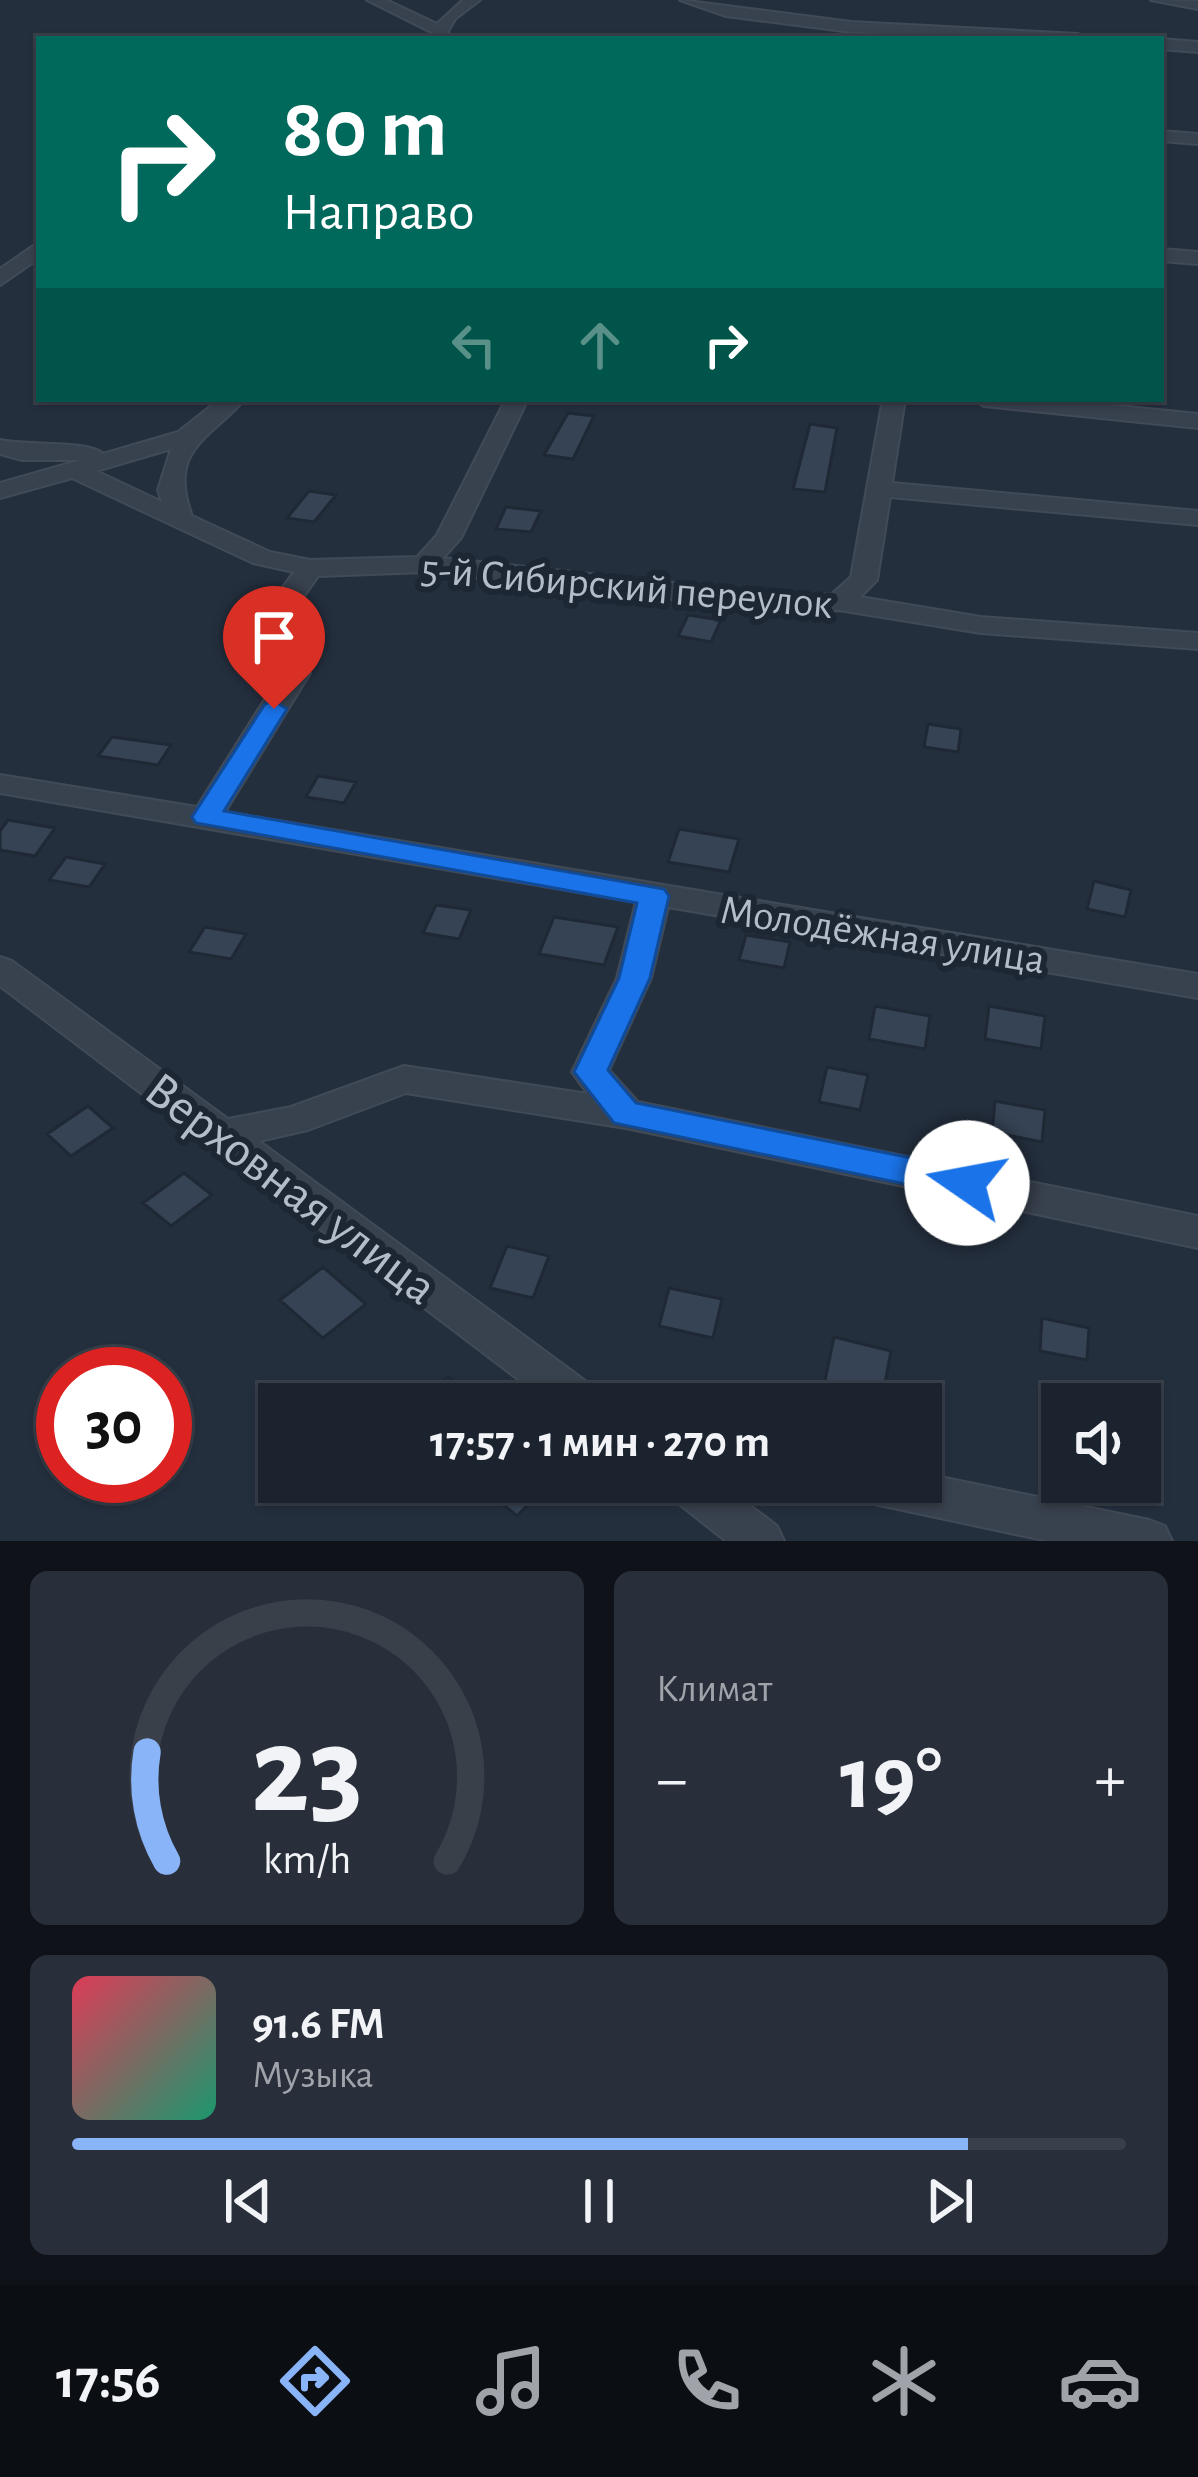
<!DOCTYPE html>
<html lang="ru">
<meta charset="utf-8">
<style>
body{margin:0;font-family:"Alegreya Sans",sans-serif;background:#282f3a;color:#f1f3f6;height:100vh;display:flex;flex-direction:column;font-size:45px;white-space:nowrap}
*{box-sizing:border-box;margin:0}
p{font-size:39px;color:#a0a4aa}
.icon{flex:none;width:66px;height:66px;fill:none;stroke:currentColor;stroke-width:2;stroke-linecap:round;stroke-linejoin:round}
.map{position:relative;height:1541px;overflow:hidden}
.side{display:flex;flex-direction:column;gap:30px;padding:30px;background:#0f1319;flex:1}
.side>*{flex:none}
.banner{position:absolute;left:36px;top:36px;width:1128px;height:366px;border-radius:0px;box-shadow:0 3px 9px #0004,0 0 0 3px #39404a;background:#00695c;color:#fff;overflow:hidden}
.buttons{position:absolute;left:1041px;top:1383px;display:grid;gap:24px}
.buttons a{display:grid;place-items:center;width:120px;height:120px;border-radius:0px;background:#1b232e;box-shadow:0 3px 9px #0004,0 0 0 3px #39404a;font-size:60px}
.speed{position:absolute;left:36px;top:1347px;display:flex;gap:24px;font-size:60px;font-weight:700;text-align:center}
.speed>*{display:grid;place-content:center;width:156px;height:156px;border-radius:50%;background:#1b232e;box-shadow:0 3px 9px #0004,0 0 0 3px #39404a;line-height:1}
.speed .limit{border:18px solid #d22;background:#fff;color:#111}
.pin{position:absolute;display:grid;place-items:center;width:102px;height:102px;color:#fff;margin:-123px -51px;border-radius:50% 50% 50% 0;rotate:-45deg;box-shadow:0 0 12px #0007}
.pin .icon{rotate:45deg}
.me{position:absolute;width:132px;margin:-66px;rotate:282deg;stroke-linejoin:round;filter:drop-shadow(0 0 9px #0008)}
.turn{display:flex;align-items:center;gap:42px;height:252px;padding:0 48px;font-size:54px}
.turn .icon{width:156px;height:156px;stroke-width:2.5}
.turn b{display:block;font-size:84px;line-height:102px}
.lanes{display:flex;align-items:center;height:114px;padding:0 48px;background:#0003;justify-content:center;gap:60px;direction:ltr}
.lanes .off{opacity:.35}
.big{font-size:90px;font-weight:700;line-height:1.1}
.side .card{flex:1;display:flex;flex-direction:column;justify-content:center;gap:18px;min-width:0;padding:0 42px;border-radius:18px;background:#282f3a}
.side .dial{align-items:center;gap:0}
.dial svg{height:312px;overflow:visible;fill:none;stroke:#39404a;stroke-width:7;stroke-linecap:round;text-anchor:middle}
.dial text{fill:#f1f3f6;stroke:none}
.song{display:flex;align-items:center;gap:36px}
.cover{width:144px;height:144px;border-radius:18px;background:linear-gradient(135deg,hsl(350 70% 55%),hsl(160 70% 35%))}
.played{height:12px;border-radius:6px;background:linear-gradient(90deg,#8ab4f8 85%,#39404a 85%)}
.keys{display:flex;justify-content:space-around;direction:ltr}
.heat{display:flex;justify-content:space-between;align-items:center;font-size:66px;direction:ltr}
.side .tiles{flex:1;display:grid;gap:30px;grid-template-columns:1fr 1fr}
.card:last-child{grid-column:span 2}
.trip{position:absolute;left:258px;top:1383px;width:684px;height:120px;border-radius:0px;background:#1b232e;box-shadow:0 3px 9px #0004,0 0 0 3px #39404a;font-weight:700;line-height:120px;text-align:center}
.tabs{display:flex;height:192px;justify-content:space-around;align-items:center;background:#0b0e12;color:#a0a4aa}
.tabs .icon{width:84px;height:84px}
.tabs .current{color:#8ab4f8}
.tabs b{font-size:54px;color:#f1f3f6}
.map>svg:first-child{display:block}
.building{fill:#364354;stroke:#1f2835;stroke-width:3}
.lines{fill:none;stroke-linecap:round;stroke-linejoin:round}
.minor-casing{stroke:#414a57;stroke-width:4}
.minor{fill:#38414e;fill-rule:evenodd}
.route{fill:#1a73e8;stroke:#114b97;stroke-width:3}
.labels{text-anchor:middle;stroke-width:12;stroke-linejoin:round;paint-order:stroke}
.street-label{font-size:42px;fill:#b4bcc9;stroke:#1d2633}
.near-street-label{font-size:51px;fill:#b4bcc9;stroke:#1d2633}
</style>
<div class="map">
<svg width="1198" height="1541" viewBox="0 0 1198 1541">
<rect width="100%" height="100%" fill="#242f3e"/>
<!-- building -->
<path class="building" d="M568 413 594 416 573 459 544 455Z
M810 424 837 428 825 492 793 489Z
M309 491 336 495 314 522 287 518Z
M506 507 541 511 531 532 496 529Z
M688 615 721 620 711 642 678 636Z
M928 724 961 729 958 752 924 747Z
M112 737 171 745 158 765 98 756Z
M318 776 356 782 344 803 306 797Z
M8 820 55 828 35 856 0 850V831Z
M679 829 739 839 729 872 668 862Z
M66 857 105 864 89 887 49 880Z
M1094 881 1131 890 1125 917 1087 909Z
M436 905 471 910 459 939 423 933Z
M554 917 618 927 604 965 539 954Z
M205 927 246 934 231 959 189 952Z
M746 935 790 942 784 968 739 960Z
M875 1006 930 1016 925 1049 869 1039Z
M989 1006 1045 1016 1041 1049 985 1039Z
M827 1067 868 1075 860 1110 819 1102Z
M995 1101 1045 1110 1042 1142 992 1132Z
M88 1106 113 1128 71 1156 47 1134Z
M184 1173 212 1195 171 1226 143 1203Z
M507 1246 549 1256 533 1298 490 1288Z
M323 1267 366 1304 323 1338 280 1300Z
M669 1288 722 1299 713 1338 659 1326Z
M1042 1318 1089 1328 1087 1360 1040 1351Z
M834 1337 891 1351 881 1404 822 1395Z
M448 1377 482 1404H419Z
M476 1482H550L517 1516Z"/>
<g class="lines">
<defs>
<path id="minor" d="M367 0H386L437 24 463 0H480L455 19 448 31 450 39H434L433 33Z
M680 0 851 22 1078 34 1086 39 851 32 726 16Z
M1151 0 1198 1V9Z
M1161 39 1198 42V52L1161 49Z
M1161 131 1198 134V144L1161 141Z
M39 242V258L0 285V269Z
M1161 249 1198 252V264L1161 261Z
M220 399H245C210 439 167 449 192 516L270 552 310 560 417 557 437 535 506 399H528L461 538 443 558 792 596 832 594 851 577 883 399H905L892 483 1198 511V525L890 497 877 580 860 597 981 617 1198 633V649L981 633 839 610 792 612 424 572 318 576 274 638 310 673 225 812 1198 974V998L668 907 651 978 609 1070 638 1102 1198 1216V1248L626 1128 406 1093 308 1130 259 1141 599 1391 605 1404H551L0 986V957L12 961 228 1119 291 1107 404 1066 588 1094 572 1072 617 978 636 902 0 793V775L197 807 281 674 245 639 294 572 253 563 72 478 0 498V483L81 460H22L0 454V440C25 446 90 440 103 454L178 432ZM171 449 158 490 162 502 96 471Z
M973 399H1050L1198 414V428L984 406Z
M921 1473 1149 1520 1165 1526 1172 1541H1048L865 1502 849 1496 843 1482H921Z
M663 1482H719L777 1526 784 1541H726L669 1496Z"/>
</defs>
<!-- minor casing -->
<use href="#minor" class="minor-casing"/>
<!-- minor -->
<use href="#minor" class="minor"/>
</g>
<!-- route -->
<path class="route" d="M274 701 287 709 224 811 664 889 669 896 650 978 608 1070 636 1103 967 1169 979 1174 984 1183 979 1193 967 1197 614 1123 574 1072 619 978 637 903 196 823 192 817 265 704Z"/>
<g class="labels">
<!-- street labels -->
<g class="street-label">
<text transform="translate(627 585) rotate(5)" y="15">5-й Сибирский переулок</text>
<text transform="translate(883 933) rotate(9)" y="15">Молодёжная улица</text>
</g>
<!-- near-street labels -->
<g class="near-street-label">
<text transform="translate(292 1187) rotate(37)" y="18">Верховная улица</text>
</g>
</g>
</svg>
<div class="buttons">
<a><svg class="icon" aria-label="sound" viewBox="0 0 24 24"><path d="M4 9h4l5-4v14l-5-4H4zM17 9q2 3 0 6"/></svg></a>
</div>
<div class="speed"><div class="limit">30</div></div>
<div class="pin" style="left:274px;top:709px;background:#d93025"><svg class="icon" aria-label="arrive" viewBox="0 0 24 24"><path d="M6 21V4h12l-3 4 3 4H6"/></svg></div>
<svg class="me" style="left:967px;top:1183px" viewBox="-20 -20 40 40"><circle r="19" fill="#fff"/><path d="M0-13L10 11 0 6-10 11z" fill="#1a73e8"/></svg>
<div class="trip">17:57 · 1 мин · 270 m</div>
<div class="banner">
<div class="turn"><svg class="icon" aria-label="right" viewBox="0 0 24 24"><path d="M7 20v-9h11M14 6l5 5-5 5"/></svg><div><b>80 m</b>Направо</div></div>
<div class="lanes"><svg class="icon off" aria-label="left" viewBox="0 0 24 24"><path d="M17 20v-9H6M10 6l-5 5 5 5"/></svg><svg class="icon off" aria-label="ahead" viewBox="0 0 24 24"><path d="M12 20V5M6 11l6-6 6 6"/></svg><svg class="icon" aria-label="right" viewBox="0 0 24 24"><path d="M7 20v-9h11M14 6l5 5-5 5"/></svg></div>
</div>
</div>
<section class="side">
<div class="tiles">
<div class="card dial"><svg viewBox="0 0 100 80">
<path d="M14 69A42 42 0 1 1 86 69"/>
<path d="M14 69A42 42 0 0 1 9 41" stroke="#8ab4f8"/>
<text x="50" y="56" font-size="32" font-weight="700">23</text>
<text x="50" y="72" font-size="11">km/h</text>
</svg></div>
<div class="card"><p>Климат</p>
<div class="heat"><a>−</a><b class="big">19°</b><a>+</a></div>
</div>
<div class="card">
<div class="song"><i class="cover"></i><div><b>91.6 FM</b><p>Музыка</p></div></div>
<div class="played"></div>
<div class="keys"><svg class="icon" aria-label="previous" viewBox="0 0 24 24"><path d="M18 5L8 12l10 7zM5 5v14"/></svg><svg class="icon" aria-label="pause" viewBox="0 0 24 24"><path d="M8 5v14M16 5v14"/></svg><svg class="icon" aria-label="next" viewBox="0 0 24 24"><path d="M6 5l10 7-10 7zM19 5v14"/></svg></div>
</div>
</div>
</section>
<nav class="tabs">
<b>17:56</b>
<svg class="icon current" aria-label="directions" viewBox="0 0 24 24"><path d="M12 3l9 9-9 9-9-9zM9 14v-3h6M13 9l2 2-2 2"/></svg>
<svg class="icon" aria-label="music" viewBox="0 0 24 24"><path d="M9 18V5l10-2v13"/><circle cx="6" cy="18" r="3"/><circle cx="16" cy="16" r="3"/></svg>
<svg class="icon" aria-label="phone" viewBox="0 0 24 24"><path d="M5 4h4l2 5-3 2q2 4 5 5l2-3 5 2v4C11 20 4 13 5 4z"/></svg>
<svg class="icon" aria-label="climate" viewBox="0 0 24 24"><path d="M12 3v18M4 7l16 10M4 17L20 7"/></svg>
<svg class="icon" aria-label="car" viewBox="0 0 24 24"><path d="M5 17H2v-5l4-1 3-4h7l3 4 3 1v5h-3M9 17h6M6 11h13"/><circle cx="7" cy="17" r="2"/><circle cx="17" cy="17" r="2"/></svg>
</nav>
